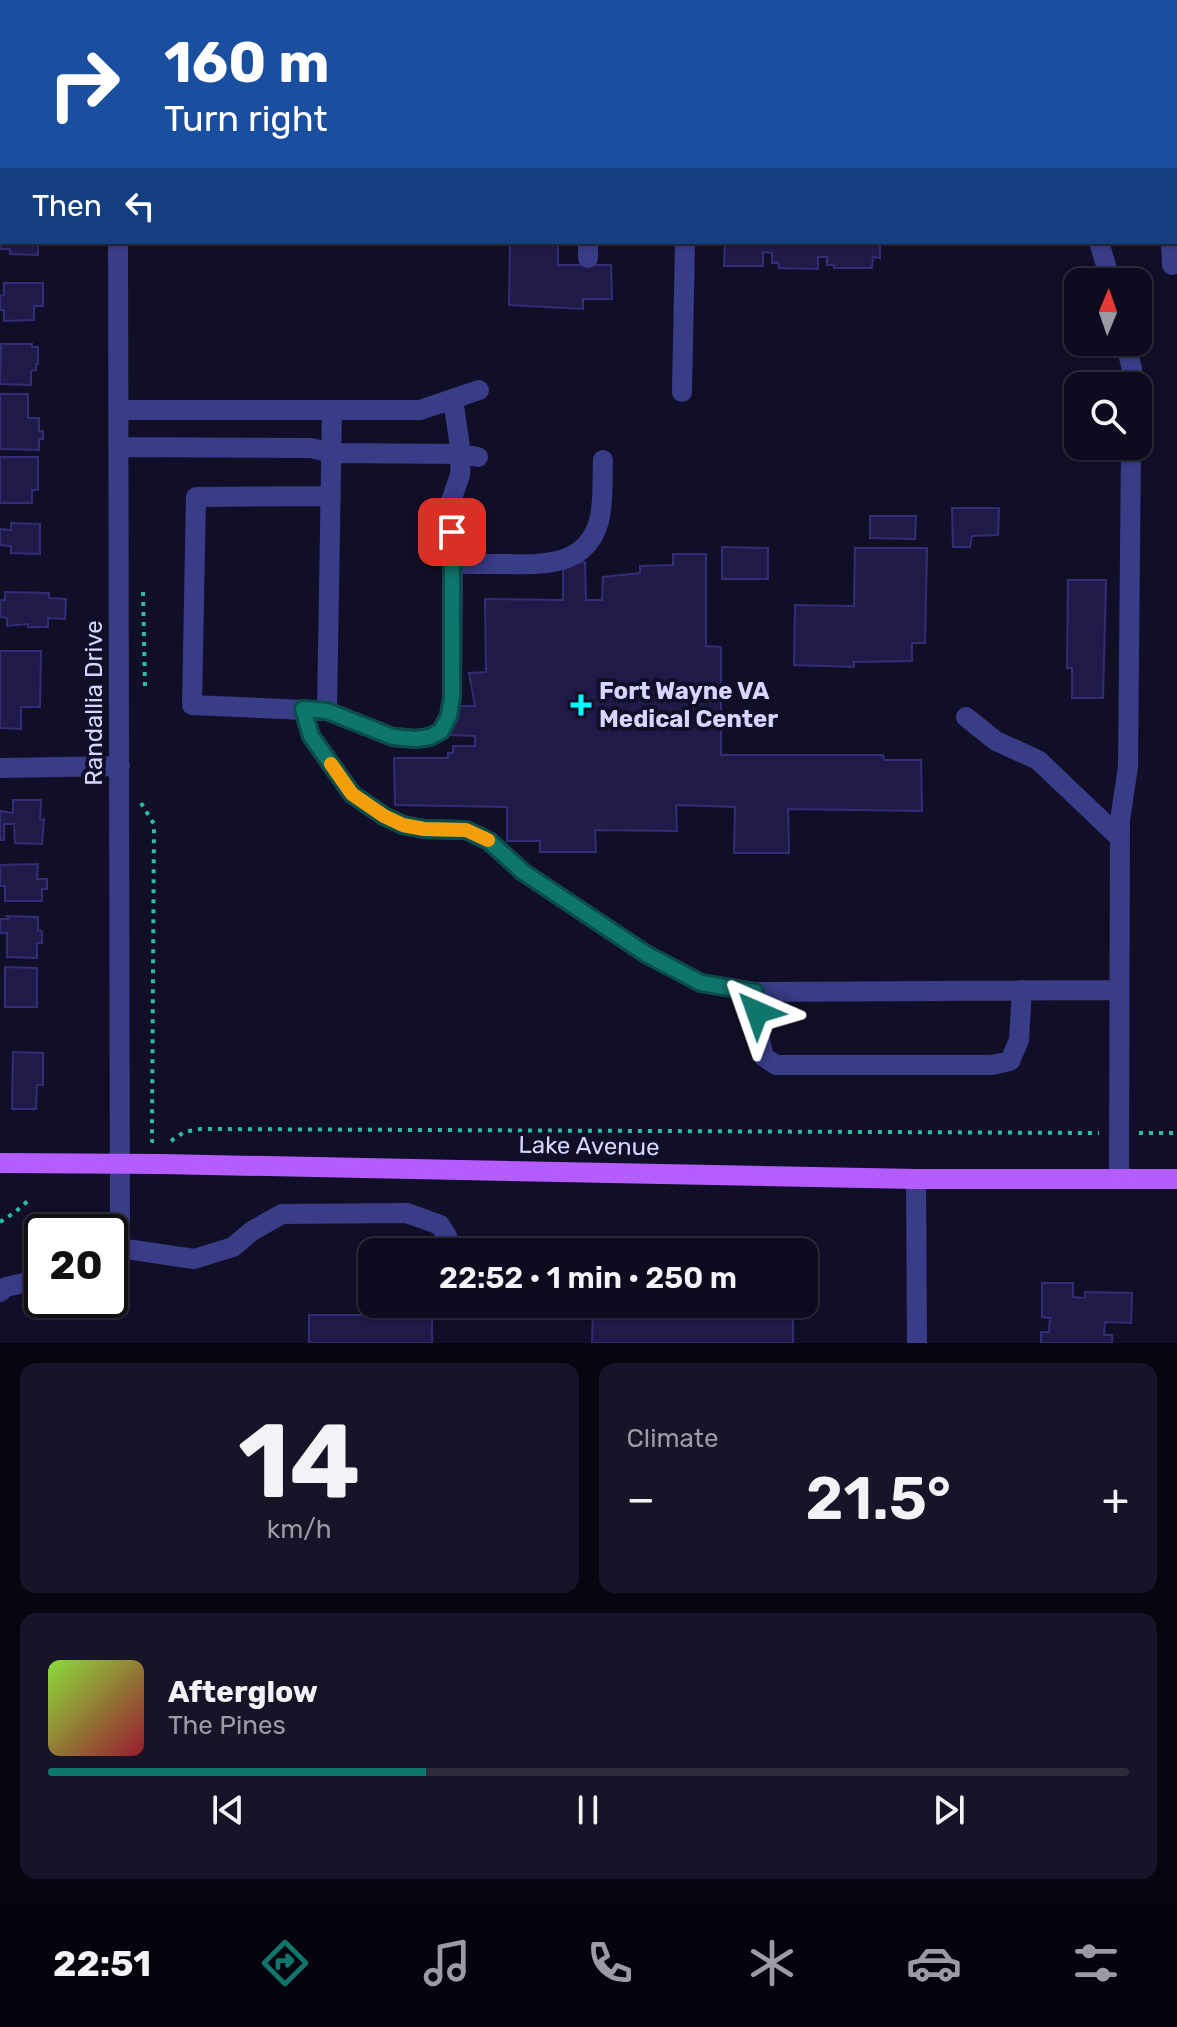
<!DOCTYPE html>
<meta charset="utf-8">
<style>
body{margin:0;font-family:Rubik,sans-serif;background:#161426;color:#f1f3f6;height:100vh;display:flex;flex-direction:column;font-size:30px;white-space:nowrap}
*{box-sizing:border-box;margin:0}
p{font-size:26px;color:#9a9ba4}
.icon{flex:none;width:44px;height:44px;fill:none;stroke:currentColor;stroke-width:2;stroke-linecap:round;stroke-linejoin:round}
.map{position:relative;height:1343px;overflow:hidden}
.drawer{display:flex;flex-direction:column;gap:20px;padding:20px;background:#070610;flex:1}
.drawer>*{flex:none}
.banner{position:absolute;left:0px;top:0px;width:1178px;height:244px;box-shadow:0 2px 6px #0004,0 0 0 2px #2d2b3b;background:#1a4fa0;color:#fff;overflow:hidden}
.needle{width:52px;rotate:2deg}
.buttons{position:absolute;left:1064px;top:268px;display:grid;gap:16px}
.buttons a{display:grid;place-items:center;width:88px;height:88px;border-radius:16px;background:#0d0b1d;box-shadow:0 2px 6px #0004,0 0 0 2px #2d2b3b;font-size:40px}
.speed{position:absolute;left:24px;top:1214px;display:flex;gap:16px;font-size:40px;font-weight:700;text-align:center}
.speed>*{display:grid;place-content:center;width:104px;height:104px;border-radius:50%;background:#0d0b1d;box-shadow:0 2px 6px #0004,0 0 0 2px #2d2b3b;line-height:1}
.speed .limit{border:4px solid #111;border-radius:12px;background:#fff;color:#111}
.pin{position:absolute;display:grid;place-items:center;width:68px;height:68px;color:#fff;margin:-34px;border-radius:16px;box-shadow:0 4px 12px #0006}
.me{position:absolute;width:88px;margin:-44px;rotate:317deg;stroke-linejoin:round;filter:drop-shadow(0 0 6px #0008)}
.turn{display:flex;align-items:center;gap:28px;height:168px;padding:0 32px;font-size:36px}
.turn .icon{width:104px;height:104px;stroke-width:2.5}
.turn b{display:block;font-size:56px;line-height:68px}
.then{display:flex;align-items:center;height:76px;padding:0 32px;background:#0003;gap:16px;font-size:30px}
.big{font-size:60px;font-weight:600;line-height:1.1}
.drawer .widget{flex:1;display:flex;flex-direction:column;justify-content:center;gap:12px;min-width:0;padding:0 28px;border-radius:16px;background:#161426}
.drawer .dial{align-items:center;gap:0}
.dial b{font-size:104px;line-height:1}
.song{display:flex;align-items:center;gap:24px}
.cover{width:96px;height:96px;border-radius:12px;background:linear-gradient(135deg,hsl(90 70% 55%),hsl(350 70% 35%))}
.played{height:8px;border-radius:4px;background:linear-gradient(90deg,#0f766e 35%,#2d2b3b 35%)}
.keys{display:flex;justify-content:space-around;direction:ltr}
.heat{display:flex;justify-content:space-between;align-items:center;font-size:44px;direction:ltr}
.drawer .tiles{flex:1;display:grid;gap:20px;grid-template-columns:1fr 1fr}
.widget:last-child{grid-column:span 2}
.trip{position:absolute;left:358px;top:1238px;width:460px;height:80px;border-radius:16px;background:#0d0b1d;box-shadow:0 2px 6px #0004,0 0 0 2px #2d2b3b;font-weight:600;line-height:80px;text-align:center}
.tabs{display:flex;height:128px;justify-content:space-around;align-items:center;background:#05040c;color:#9a9ba4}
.tabs .icon{width:56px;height:56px}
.tabs .selected{color:#0f766e}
.tabs b{font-size:36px;color:#f1f3f6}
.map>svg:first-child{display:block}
.green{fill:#12312e}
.building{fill:#201a49;stroke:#342c75;stroke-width:2}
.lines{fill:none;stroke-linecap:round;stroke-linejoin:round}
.path{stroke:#2dbca7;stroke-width:4;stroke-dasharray:4 6;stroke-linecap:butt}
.minor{stroke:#393c87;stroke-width:20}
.major{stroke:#b55cff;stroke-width:20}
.route-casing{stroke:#0a4d48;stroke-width:20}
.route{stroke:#0f766e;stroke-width:14}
.slow{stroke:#f59e0b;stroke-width:14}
.poi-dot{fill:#01fbff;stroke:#110f27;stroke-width:3}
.labels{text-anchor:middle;stroke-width:8;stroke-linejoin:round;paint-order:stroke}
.poi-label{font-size:24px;font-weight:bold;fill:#d6d5ff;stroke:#110f27;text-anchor:start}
.street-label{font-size:24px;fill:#d6d5ff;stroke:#110f27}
</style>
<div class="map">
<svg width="1177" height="1343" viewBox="0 0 1177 1343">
<rect width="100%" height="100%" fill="#110f27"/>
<!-- green -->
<path class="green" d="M671 0H1037L1038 2H672Z"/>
<!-- building -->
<path class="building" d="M0 0H49V2H2V22H0Z
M430 0H466V2H429Z
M0 237H2V242H38V255L10 254V249H0Z
M510 242H558V265H611L612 299H583V309L509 305Z
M725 242H873L880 243V258L873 257 872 268H834V265H827V257H818V269L779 268 778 263H772V253L763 252V266H724Z
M4 283H43V306H34V320L4 321V310H0V296L4 295Z
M1 344H32V347H38V364H36V370L31 371V385L0 384Z
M0 394H28V418H39V431H43V439H39V450L0 449Z
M0 457H38V490H32V503H0Z
M952 508H999L998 535 972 536 970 547H953Z
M870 516H916L915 539 870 538Z
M11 523 40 524V554L11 553V546L0 545V529L11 530Z
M722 547 768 548V579H722Z
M855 548H927L925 643H912V661L854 662V667L794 665 795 605 854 606Z
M673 554H706V646L721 647V755H883L884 760H921L922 811 788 809 789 853H734L735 807 676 805 677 831 595 830 596 852H540V841H507V807L395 805 394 758H448V753H453V746H475V736L449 735V706H475L469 673 486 672 485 599 563 600V563L585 562 586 600H602L603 577 640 573V566L673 565Z
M1068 580H1106L1103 698H1072V668H1067Z
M5 592 49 593V598L66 599 65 619 48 618V627H28V624L7 626V618L0 617V600H5Z
M0 651H41L40 707H21V729L0 728Z
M13 800H41L40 820 44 819 42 844 15 843 14 824H4V840H0V811L13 813Z
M38 864 37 879H47V889H42V901H5V886H0V865Z
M7 916 38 917V930L42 931V943H37V958L7 957V933H0V919H8Z
M5 967 37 968V1007H5Z
M13 1052 43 1053V1085H37L36 1109H12Z
M1042 1283H1073V1297L1085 1298V1292L1132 1293 1131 1323 1105 1322 1104 1335H1112V1343H1041V1332H1049L1050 1318 1042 1317Z
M394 1304H432V1343H309V1315H394Z
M593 1304H682V1309L793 1310V1343H592Z"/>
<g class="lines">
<!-- path -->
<path class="path" d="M143 592 145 686
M141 803 154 824 152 1124V1141H154
M1139 1133H1177
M171 1141 184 1132 201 1129 1099 1133
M0 1222 14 1213 30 1199"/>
<!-- minor -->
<path class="minor" d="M116 0V2
M654 0 656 2
M1108 0V2
M601 2 604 0
M1176 54 1177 52
M0 171H2
M1176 206H1177
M118 242 120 1248
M1099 242 1111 282
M1171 242 1172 265
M588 258V242
M1125 342 1132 369 1131 386
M682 392 685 242
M119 410H420L479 390
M119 447 311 448 331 453 461 454 478 457
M331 496 196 497 192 705 327 711 393 737 416 739 430 737 441 731 449 716 452 697 453 564 451 501 460 475 461 454 453 399
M453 564C471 564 490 564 508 564 546 565 587 565 599 521 604 502 602 480 603 460
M303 709 311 736 352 794 384 816 403 825 424 829 466 830 489 841 523 872 646 954 701 983 755 992 1119 990
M327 711 332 410
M966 717 996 741 1038 760 1120 838
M0 768 120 766
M755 992 758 1031 764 1057 776 1065H992L1010 1061 1019 1040 1022 990
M916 1179 917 1343
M1119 1179 1120 820 1128 767 1131 446
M110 1253 120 1248 194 1259 233 1247 252 1231 282 1214 407 1213 440 1225 447 1236 448 1248
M0 1292 6 1287 42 1279"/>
<!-- major -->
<path class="major" d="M0 1163 161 1164 916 1179H1177"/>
</g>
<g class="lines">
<defs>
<path id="route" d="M452 532V697L449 716 441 731 430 737 416 739 393 737 327 711 303 709 311 736 352 794 384 816 403 825 424 829 466 830 489 841 523 872 646 954 701 983 755 992 757 1012"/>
</defs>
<!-- route casing -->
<use href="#route" class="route-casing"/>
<!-- route -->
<use href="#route" class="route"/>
<!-- slow -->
<path class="slow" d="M331 764 352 794 384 816 403 825 424 829 466 830 488 840"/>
</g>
<!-- markers -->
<path class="poi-dot" d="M577 693h8v8h8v8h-8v8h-8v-8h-8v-8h8z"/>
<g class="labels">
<!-- poi labels -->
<g class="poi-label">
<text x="599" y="699">Fort Wayne VA<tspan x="599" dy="28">Medical Center</tspan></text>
</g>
<!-- street labels -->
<g class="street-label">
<text transform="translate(94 703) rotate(-90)" y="8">Randallia Drive</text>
<text transform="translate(589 1146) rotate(1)" y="8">Lake Avenue</text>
</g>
</g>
</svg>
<div class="buttons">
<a><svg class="needle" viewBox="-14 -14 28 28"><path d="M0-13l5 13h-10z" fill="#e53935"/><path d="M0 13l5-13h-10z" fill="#9a9ba4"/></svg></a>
<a><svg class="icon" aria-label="search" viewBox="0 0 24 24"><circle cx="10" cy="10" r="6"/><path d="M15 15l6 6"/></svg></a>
</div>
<div class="speed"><div class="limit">20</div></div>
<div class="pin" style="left:452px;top:532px;background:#d93025"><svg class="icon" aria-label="arrive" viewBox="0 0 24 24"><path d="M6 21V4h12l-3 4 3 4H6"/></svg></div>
<svg class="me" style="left:757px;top:1012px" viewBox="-20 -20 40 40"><path d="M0-17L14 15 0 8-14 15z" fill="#0f766e" stroke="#fff" stroke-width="4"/></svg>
<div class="trip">22:52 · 1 min · 250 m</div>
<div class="banner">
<div class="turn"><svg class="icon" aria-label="right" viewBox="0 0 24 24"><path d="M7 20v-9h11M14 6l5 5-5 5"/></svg><div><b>160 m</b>Turn right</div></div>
<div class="then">Then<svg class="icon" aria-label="left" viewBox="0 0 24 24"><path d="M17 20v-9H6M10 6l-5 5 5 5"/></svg></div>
</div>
</div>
<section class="drawer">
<div class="tiles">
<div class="widget dial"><b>14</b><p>km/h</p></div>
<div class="widget"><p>Climate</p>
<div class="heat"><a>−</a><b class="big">21.5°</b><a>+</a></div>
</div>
<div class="widget">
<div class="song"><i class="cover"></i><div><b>Afterglow</b><p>The Pines</p></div></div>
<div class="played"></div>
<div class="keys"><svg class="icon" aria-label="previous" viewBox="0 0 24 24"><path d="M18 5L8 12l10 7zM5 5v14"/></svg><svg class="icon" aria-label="pause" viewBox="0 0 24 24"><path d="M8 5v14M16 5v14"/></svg><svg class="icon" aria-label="next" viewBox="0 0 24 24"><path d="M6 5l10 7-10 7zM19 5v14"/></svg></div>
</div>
</div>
</section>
<nav class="tabs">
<b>22:51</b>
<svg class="icon selected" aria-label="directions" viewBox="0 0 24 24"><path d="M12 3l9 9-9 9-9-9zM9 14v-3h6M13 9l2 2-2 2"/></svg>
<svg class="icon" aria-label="music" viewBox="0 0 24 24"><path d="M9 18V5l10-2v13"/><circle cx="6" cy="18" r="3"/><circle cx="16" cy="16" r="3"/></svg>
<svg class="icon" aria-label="phone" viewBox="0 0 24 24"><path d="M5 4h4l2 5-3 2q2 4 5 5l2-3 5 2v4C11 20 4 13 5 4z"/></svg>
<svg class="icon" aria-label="climate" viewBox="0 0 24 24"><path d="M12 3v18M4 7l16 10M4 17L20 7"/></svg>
<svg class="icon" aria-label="car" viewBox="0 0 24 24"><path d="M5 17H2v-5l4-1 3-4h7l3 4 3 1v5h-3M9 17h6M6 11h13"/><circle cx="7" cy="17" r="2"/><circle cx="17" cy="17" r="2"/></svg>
<svg class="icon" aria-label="filters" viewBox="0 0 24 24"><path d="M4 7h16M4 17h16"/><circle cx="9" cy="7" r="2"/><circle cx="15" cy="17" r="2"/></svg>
</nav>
